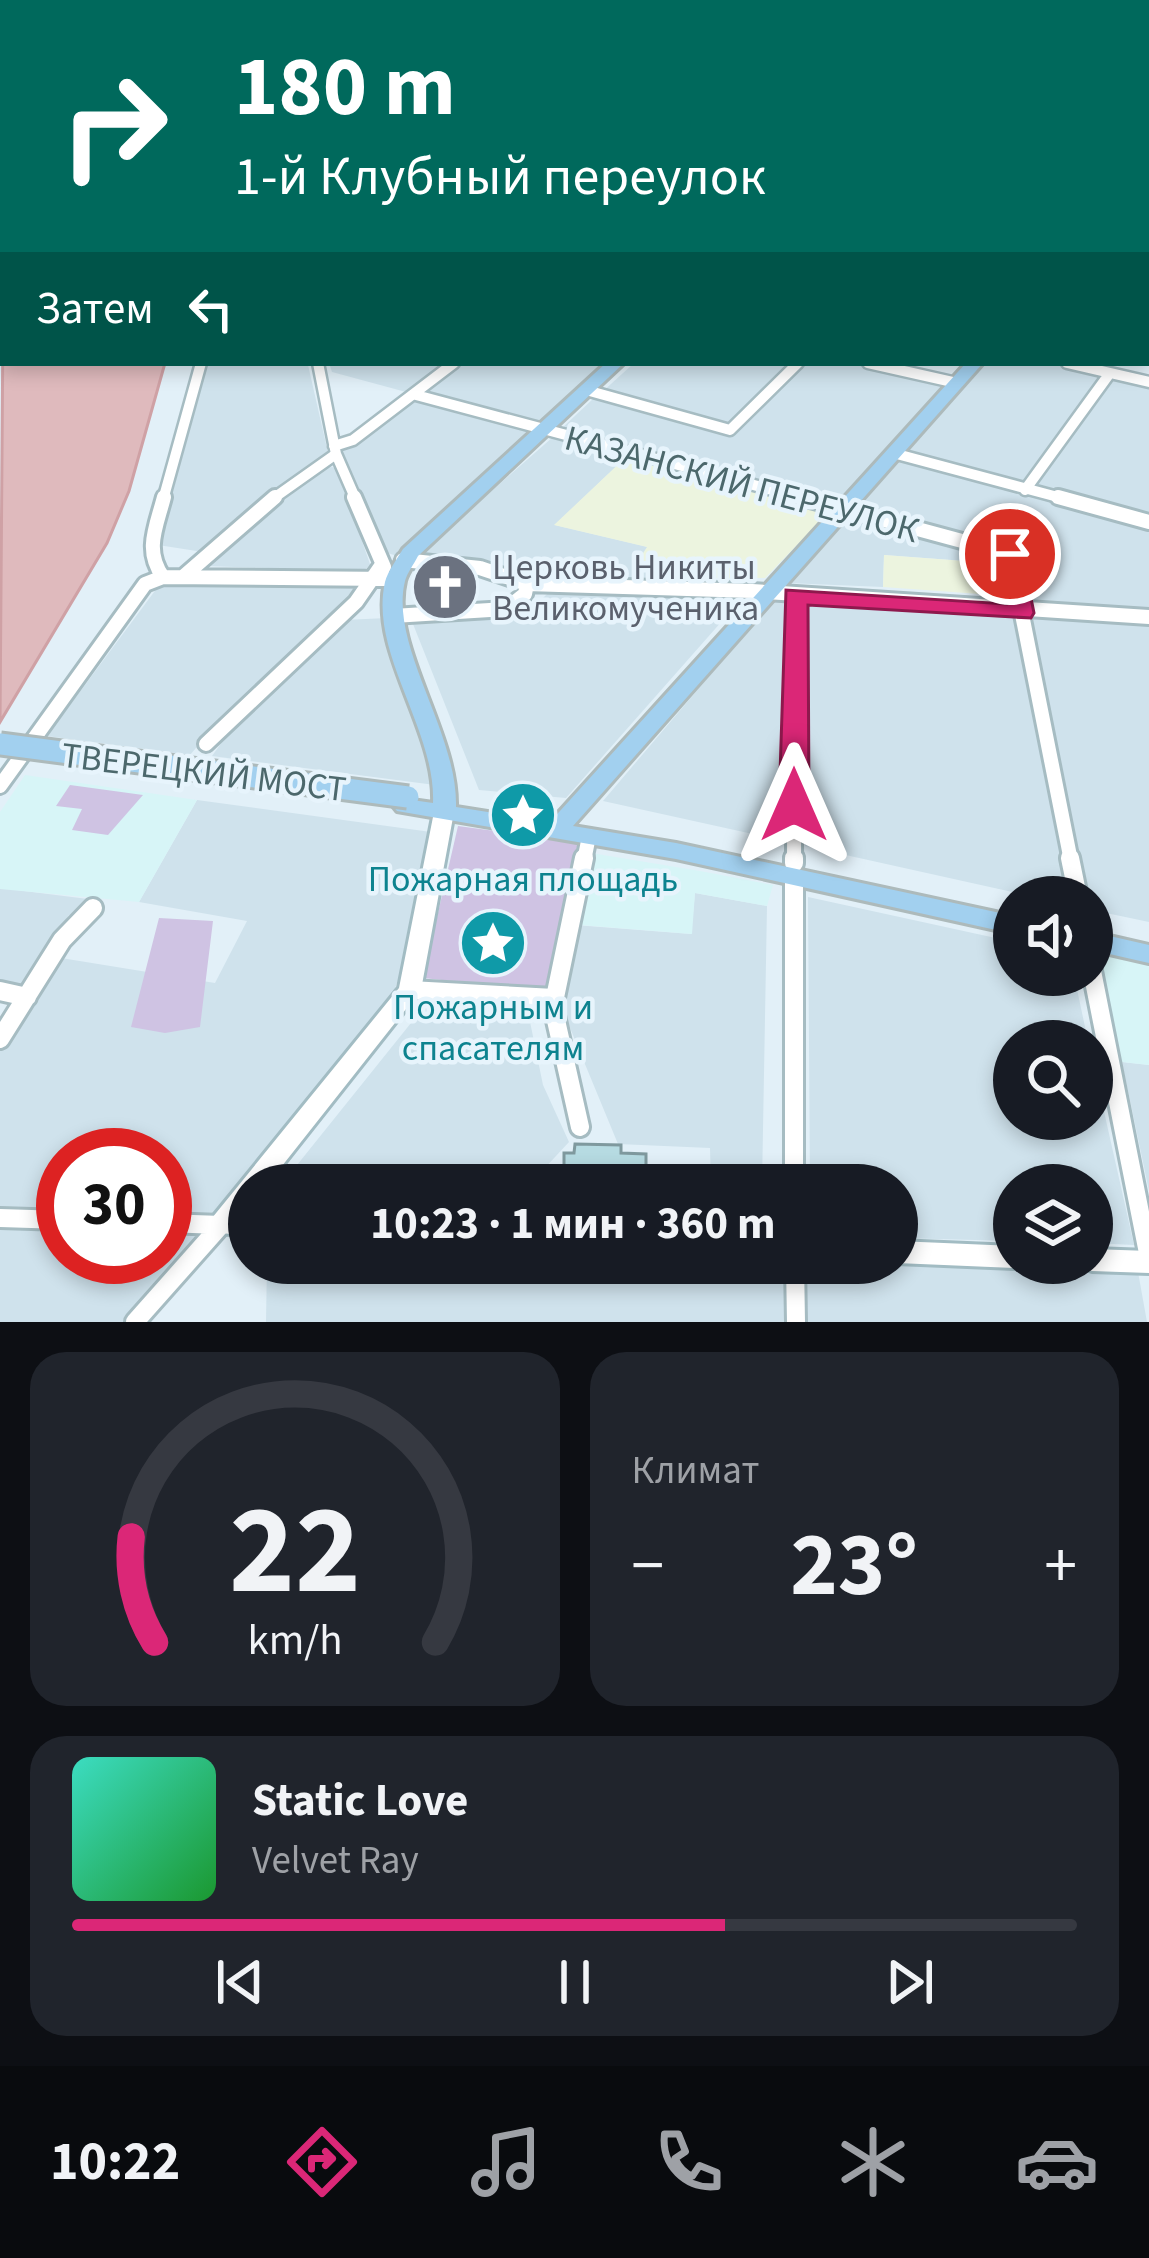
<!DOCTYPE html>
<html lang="ru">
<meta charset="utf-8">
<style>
body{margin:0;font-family:"Source Sans 3",sans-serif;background:#20242c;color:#f1f3f6;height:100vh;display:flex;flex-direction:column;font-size:45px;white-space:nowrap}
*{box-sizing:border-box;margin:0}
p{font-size:39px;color:#9ea1a6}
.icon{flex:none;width:66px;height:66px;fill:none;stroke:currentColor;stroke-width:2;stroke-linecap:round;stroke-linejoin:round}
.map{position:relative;height:1322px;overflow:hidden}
.details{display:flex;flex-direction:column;gap:30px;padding:30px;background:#0d0f14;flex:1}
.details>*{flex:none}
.guide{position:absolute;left:0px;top:0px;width:1149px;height:366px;box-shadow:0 6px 18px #0003;background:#00695c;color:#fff;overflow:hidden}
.fabs{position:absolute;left:993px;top:876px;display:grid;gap:24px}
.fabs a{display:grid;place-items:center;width:120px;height:120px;border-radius:50%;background:#171b24;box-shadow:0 6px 18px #0003;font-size:60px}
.speed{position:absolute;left:36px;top:1128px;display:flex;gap:24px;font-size:60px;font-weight:700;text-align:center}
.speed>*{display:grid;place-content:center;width:156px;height:156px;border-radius:50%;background:#171b24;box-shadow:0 6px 18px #0003;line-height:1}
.speed .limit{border:18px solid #d22;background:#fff;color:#111}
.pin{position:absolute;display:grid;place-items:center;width:102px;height:102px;color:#fff;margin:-51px;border:6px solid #fff;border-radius:50%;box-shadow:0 3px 12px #0007}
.me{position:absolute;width:132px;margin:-66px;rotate:0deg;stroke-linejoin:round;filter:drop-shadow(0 0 9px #0008)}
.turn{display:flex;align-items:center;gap:42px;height:252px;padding:0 36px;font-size:54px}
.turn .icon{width:156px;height:156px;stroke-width:2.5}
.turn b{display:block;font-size:84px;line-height:102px}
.then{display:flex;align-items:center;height:114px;padding:0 36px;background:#0003;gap:24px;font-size:45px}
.big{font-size:90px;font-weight:700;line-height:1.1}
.details .tile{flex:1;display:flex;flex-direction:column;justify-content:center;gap:18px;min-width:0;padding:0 42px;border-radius:36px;background:#20242c}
.details .dial{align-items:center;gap:0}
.dial svg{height:312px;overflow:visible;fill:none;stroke:#363941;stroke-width:7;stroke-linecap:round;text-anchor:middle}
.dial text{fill:#f1f3f6;stroke:none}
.song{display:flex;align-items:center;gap:36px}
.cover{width:144px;height:144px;border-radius:18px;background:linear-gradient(135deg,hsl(170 70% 55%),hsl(130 70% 35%))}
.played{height:12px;border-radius:6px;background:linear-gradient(90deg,#db2777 65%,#363941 65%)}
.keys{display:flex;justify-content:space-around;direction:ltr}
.heat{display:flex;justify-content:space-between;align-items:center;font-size:66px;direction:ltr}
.details .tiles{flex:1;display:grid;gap:30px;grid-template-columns:1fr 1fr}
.tile:last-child{grid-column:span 2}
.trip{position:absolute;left:228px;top:1164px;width:690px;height:120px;border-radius:60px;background:#171b24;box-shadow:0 6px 18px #0003;font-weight:700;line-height:120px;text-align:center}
.menu{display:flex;height:192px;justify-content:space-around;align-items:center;background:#090b0e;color:#9ea1a6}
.menu .icon{width:84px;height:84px}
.menu .current{color:#db2777}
.menu b{font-size:54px;color:#f1f3f6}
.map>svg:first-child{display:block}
.residential{fill:#cfe2ec;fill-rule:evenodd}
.commercial{fill:#d7f5f7}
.education{fill:#ecf4df}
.green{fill:#cfc3e3}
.water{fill:#dfbabd;stroke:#cfa1a5;stroke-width:3}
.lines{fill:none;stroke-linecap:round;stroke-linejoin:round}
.street-far3-casing{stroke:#a6bcc2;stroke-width:10}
.street-far2-casing{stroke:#a6bcc2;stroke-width:15}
.street-far1-casing{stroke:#a6bcc2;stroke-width:20}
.street-casing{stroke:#a6bcc2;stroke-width:24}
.secondary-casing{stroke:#a2bcc3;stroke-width:6}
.primary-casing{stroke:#adbabb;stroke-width:6}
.street-far3{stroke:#fff;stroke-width:8}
.street-far2{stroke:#fff;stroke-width:10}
.street-far1{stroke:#fff;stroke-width:14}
.street{stroke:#fff;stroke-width:18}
.secondary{fill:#fff;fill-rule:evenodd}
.primary{fill:#a2d0ef;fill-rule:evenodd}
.primary-bridge-casing{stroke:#adbabb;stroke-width:27;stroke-linecap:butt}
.primary-bridge{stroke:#a2d0ef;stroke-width:21}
.wall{fill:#9dbcc2}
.building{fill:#b6dbe2;stroke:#7f999e;stroke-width:3}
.route{fill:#db2777;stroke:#8e194d;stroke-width:3}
.labels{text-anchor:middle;stroke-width:9;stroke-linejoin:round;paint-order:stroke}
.street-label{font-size:36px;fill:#4c686c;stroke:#e7f4fc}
.worship-label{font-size:36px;fill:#5b616d;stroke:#e7f4fc;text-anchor:start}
.culture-label{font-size:36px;fill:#0d838f;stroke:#e7f4fc}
</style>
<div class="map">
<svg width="1149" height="1322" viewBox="0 0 1149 1322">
<rect width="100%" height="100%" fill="#e2f0f8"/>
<!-- residential -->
<path class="residential" d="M208 363 308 365 329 457 203 552 158 545Z
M329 363H442L406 392 332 372Z
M459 363H608L538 424 424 393Z
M634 363H789L727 427 600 394Z
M803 363H861L947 384 838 505 561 429 595 397 731 435Z
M985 363H1049L1102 375 1021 487 904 454Z
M1113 378 1149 386V519L1030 490Z
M417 398 536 431 403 554 394 555 381 551 341 448Z
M553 437 625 458 555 525 648 547 657 578H522L427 557 423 551Z
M900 457 1149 524V612L1031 607 1015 550 855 506Z
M332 467 337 469 371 567 359 571 206 566 244 525 320 469Z
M844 519 1004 556 1005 564 884 555 883 587 787 583Z
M163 580 361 582 343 610 212 729 190 755 47 736Z
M551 590 745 595 566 798 479 790 413 624 426 617 540 601Z
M774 600 795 603 785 841 603 801Z
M808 601 1017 616 1071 897H1035L805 846Z
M1030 615 1149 620V922L1092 910V897H1087Z
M387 618 435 785 212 756 237 721 344 620Z
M197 800 431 832 414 935 387 1011 135 1322H0V1045L55 957 215 983 247 921 139 902ZM63 1155H165V1257H63Z
M0 888 88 899 78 916 69 915 23 988 0 984Z
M695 893 767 906 762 1185H711L710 1148 618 1144 561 1006 575 925 691 934Z
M808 897 1014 942V975H1074L1088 1041H1014V1119H1092V1058L1134 1245 1092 1243V1185H1014V1241L897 1238V1185H810Z
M423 1008 528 1012 543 1085 569 1142 529 1185H281Z
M1122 1062 1149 1065V1191Z
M267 1263H785V1322H266Z
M805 1263 1138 1272 1147 1322H806Z"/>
<!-- commercial -->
<path class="commercial" d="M25 775 197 800 139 902 0 889V812Z
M591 853 700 871 773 885 767 906 695 893 692 934 580 925Z
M1109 954 1149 964V1065L1122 1062 1099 957Z"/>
<!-- education -->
<path class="education" d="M625 458 829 512 765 578H657L655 567 636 564 647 547 554 525Z
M884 555 1005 564 1008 596 883 587Z"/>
<!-- green -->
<path class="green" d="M70 785 143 795 108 835 72 830 82 809 56 806Z
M458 826 578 842 546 991 423 978Z
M159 918 213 921 200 1027 165 1033 131 1027Z"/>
<!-- water -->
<path class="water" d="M3 318V363H165L129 491 107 543 0 722Z"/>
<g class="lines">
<defs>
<path id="street-far3" d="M89 0 106 3
M674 0 692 3
M946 0 965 3
M183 3 190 0
M310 3 316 0
M547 3 551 0
M636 3 641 0
M719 3 724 0
M814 3 818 0"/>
<path id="street-far2" d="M0 284 3 280
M318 363 336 454 356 500
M868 363 957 383
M1067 363 1149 382
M586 390 730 430 798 363
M416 395 810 500
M334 446 353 440 454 363
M893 453 1069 500
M1025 490 1110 373
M163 500 201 363
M271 500 336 454"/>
<path id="street-far1" d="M354 497 384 567
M799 497 1010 554 1071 861
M1058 497 1149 522
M403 560 480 568 527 584 752 591 1149 617
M184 576 275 497
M163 577C144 550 156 528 164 497
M393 616 506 609 525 594 527 584
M206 744 356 602 381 566
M0 786 145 584 163 577 392 579
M584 861 589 836
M794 861 795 596"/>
<path id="street" d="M1070 858 1078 897
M794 863V858
M794 877V1185
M1092 971 1149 1258
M410 990 554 998
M0 991 27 997
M0 1039 62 940 93 908
M580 1127 553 1007 584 858
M0 1218 63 1220
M165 1223 221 1225
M795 1263 796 1322
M135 1322 221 1225"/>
<path id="secondary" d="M1 0H21L26 3H6Z
M38 0H58L63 3H43Z
M444 806 454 812 421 990 267 1185H249V1207L243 1215 249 1216V1236L212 1232 208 1225 212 1218 399 988 434 812Z
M897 1241 1014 1246V1263H1024L1014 1268 897 1263Z
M1092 1249 1149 1251V1273L1092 1271 1083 1268 1081 1263H1092Z"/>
<path id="primary" d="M1149 129V140L1146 141V130Z
M1146 214H1149V222H1146Z
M606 363H624L418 556C414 564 407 573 405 581 389 646 458 732 456 807L550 822 966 363H983L573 826 676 843 1014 916V934L676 859 397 811 393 806 397 801 405 799 433 803C436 729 369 653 385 582 388 571 397 559 403 549Z
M1092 932 1149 945V963L1092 950Z"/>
</defs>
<!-- street-far3 casing -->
<use href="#street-far3" class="street-far3-casing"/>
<!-- street-far2 casing -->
<use href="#street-far2" class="street-far2-casing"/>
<!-- street-far1 casing -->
<use href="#street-far1" class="street-far1-casing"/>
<!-- street casing -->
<use href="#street" class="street-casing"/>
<!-- secondary casing -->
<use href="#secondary" class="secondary-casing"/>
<!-- primary casing -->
<use href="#primary" class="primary-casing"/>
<!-- street-far3 -->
<use href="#street-far3" class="street-far3"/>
<!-- street-far2 -->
<use href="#street-far2" class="street-far2"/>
<!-- street-far1 -->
<use href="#street-far1" class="street-far1"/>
<!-- street -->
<use href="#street" class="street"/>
<!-- secondary -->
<use href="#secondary" class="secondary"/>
<!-- primary -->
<use href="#primary" class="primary"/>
<defs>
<path id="primary-bridge" d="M0 744 408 797"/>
</defs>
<!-- primary-bridge casing -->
<use href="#primary-bridge" class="primary-bridge-casing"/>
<!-- primary-bridge -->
<use href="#primary-bridge" class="primary-bridge"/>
</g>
<!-- wall -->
<path class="wall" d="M564 1153 646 1154 645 1185H564Z"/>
<!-- building -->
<path class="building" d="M575 1144 621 1145V1153L646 1154V1176L573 1180 574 1172 564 1171V1153H574Z"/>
<!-- route -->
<path class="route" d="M1010 546 1022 554 1034 613 1031 618 808 605 809 805 794 815 784 812 779 805 786 590 1006 604 997 554Z"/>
<!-- icons -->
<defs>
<symbol id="church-disc" viewBox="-11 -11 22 22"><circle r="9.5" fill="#6b7280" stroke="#e7f4fc"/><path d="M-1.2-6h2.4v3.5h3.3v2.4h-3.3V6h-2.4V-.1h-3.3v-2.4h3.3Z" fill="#fff"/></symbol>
<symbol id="sight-disc" viewBox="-11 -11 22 22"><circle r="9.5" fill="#0f9aa8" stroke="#e7f4fc"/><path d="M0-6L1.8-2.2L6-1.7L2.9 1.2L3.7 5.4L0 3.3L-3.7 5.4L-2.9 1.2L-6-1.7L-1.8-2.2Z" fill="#fff"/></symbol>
</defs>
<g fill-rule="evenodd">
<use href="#church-disc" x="407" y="549" width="76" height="76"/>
<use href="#sight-disc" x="485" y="777" width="76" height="76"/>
<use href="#sight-disc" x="455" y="905" width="76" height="76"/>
</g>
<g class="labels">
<!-- street labels -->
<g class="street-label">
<text transform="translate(742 483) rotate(15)" y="13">КАЗАНСКИЙ ПЕРЕУЛОК</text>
<text transform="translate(204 771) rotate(7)" y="13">ТВЕРЕЦКИЙ МОСТ</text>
</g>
<!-- worship labels -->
<g class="worship-label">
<text x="492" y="579">Церковь Никиты<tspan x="492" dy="41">Великомученика</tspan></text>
</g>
<!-- culture labels -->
<g class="culture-label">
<text x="523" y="891">Пожарная площадь</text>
<text x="493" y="1019">Пожарным и<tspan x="493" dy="41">спасателям</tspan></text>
</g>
</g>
</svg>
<div class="fabs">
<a><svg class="icon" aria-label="sound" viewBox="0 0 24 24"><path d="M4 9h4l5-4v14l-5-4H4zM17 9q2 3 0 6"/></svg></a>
<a><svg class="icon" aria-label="search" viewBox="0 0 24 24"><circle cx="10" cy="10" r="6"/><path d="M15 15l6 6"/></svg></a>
<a><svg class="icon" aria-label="layers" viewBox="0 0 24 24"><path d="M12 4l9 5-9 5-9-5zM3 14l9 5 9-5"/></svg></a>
</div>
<div class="speed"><div class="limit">30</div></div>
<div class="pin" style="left:1010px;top:554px;background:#d93025"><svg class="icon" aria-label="arrive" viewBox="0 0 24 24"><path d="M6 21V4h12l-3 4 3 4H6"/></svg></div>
<svg class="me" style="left:794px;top:805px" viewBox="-20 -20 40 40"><path d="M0-17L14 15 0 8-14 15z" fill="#db2777" stroke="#fff" stroke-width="4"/></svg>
<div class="trip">10:23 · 1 мин · 360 m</div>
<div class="guide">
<div class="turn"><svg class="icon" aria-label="right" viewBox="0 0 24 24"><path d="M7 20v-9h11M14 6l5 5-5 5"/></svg><div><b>180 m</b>1-й Клубный переулок</div></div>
<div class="then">Затем<svg class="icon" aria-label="left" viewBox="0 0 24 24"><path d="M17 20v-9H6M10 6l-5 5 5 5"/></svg></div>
</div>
</div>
<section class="details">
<div class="tiles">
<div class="tile dial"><svg viewBox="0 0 100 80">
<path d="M14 69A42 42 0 1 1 86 69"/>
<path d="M14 69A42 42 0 0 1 8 42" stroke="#db2777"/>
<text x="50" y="56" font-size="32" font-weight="700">22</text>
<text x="50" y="72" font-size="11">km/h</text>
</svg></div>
<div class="tile"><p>Климат</p>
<div class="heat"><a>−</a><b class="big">23°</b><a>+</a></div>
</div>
<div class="tile">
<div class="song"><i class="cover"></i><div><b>Static Love</b><p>Velvet Ray</p></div></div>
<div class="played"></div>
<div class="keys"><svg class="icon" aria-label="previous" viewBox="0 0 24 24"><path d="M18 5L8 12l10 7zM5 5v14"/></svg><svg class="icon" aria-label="pause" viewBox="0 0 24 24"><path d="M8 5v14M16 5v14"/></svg><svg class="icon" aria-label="next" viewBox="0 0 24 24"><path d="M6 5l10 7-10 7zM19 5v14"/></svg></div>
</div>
</div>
</section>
<nav class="menu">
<b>10:22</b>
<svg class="icon current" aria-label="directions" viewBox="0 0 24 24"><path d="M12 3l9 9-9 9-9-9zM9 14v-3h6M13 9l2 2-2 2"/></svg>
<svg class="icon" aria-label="music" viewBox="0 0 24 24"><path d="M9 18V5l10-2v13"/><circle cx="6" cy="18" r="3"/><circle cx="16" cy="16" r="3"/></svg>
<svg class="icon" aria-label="phone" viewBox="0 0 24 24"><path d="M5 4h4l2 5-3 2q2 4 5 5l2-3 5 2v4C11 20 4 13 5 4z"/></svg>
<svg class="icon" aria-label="climate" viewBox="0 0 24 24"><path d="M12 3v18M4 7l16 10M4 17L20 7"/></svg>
<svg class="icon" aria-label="car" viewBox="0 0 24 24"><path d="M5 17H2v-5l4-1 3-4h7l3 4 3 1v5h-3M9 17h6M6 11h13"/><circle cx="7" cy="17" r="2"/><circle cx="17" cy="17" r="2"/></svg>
</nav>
